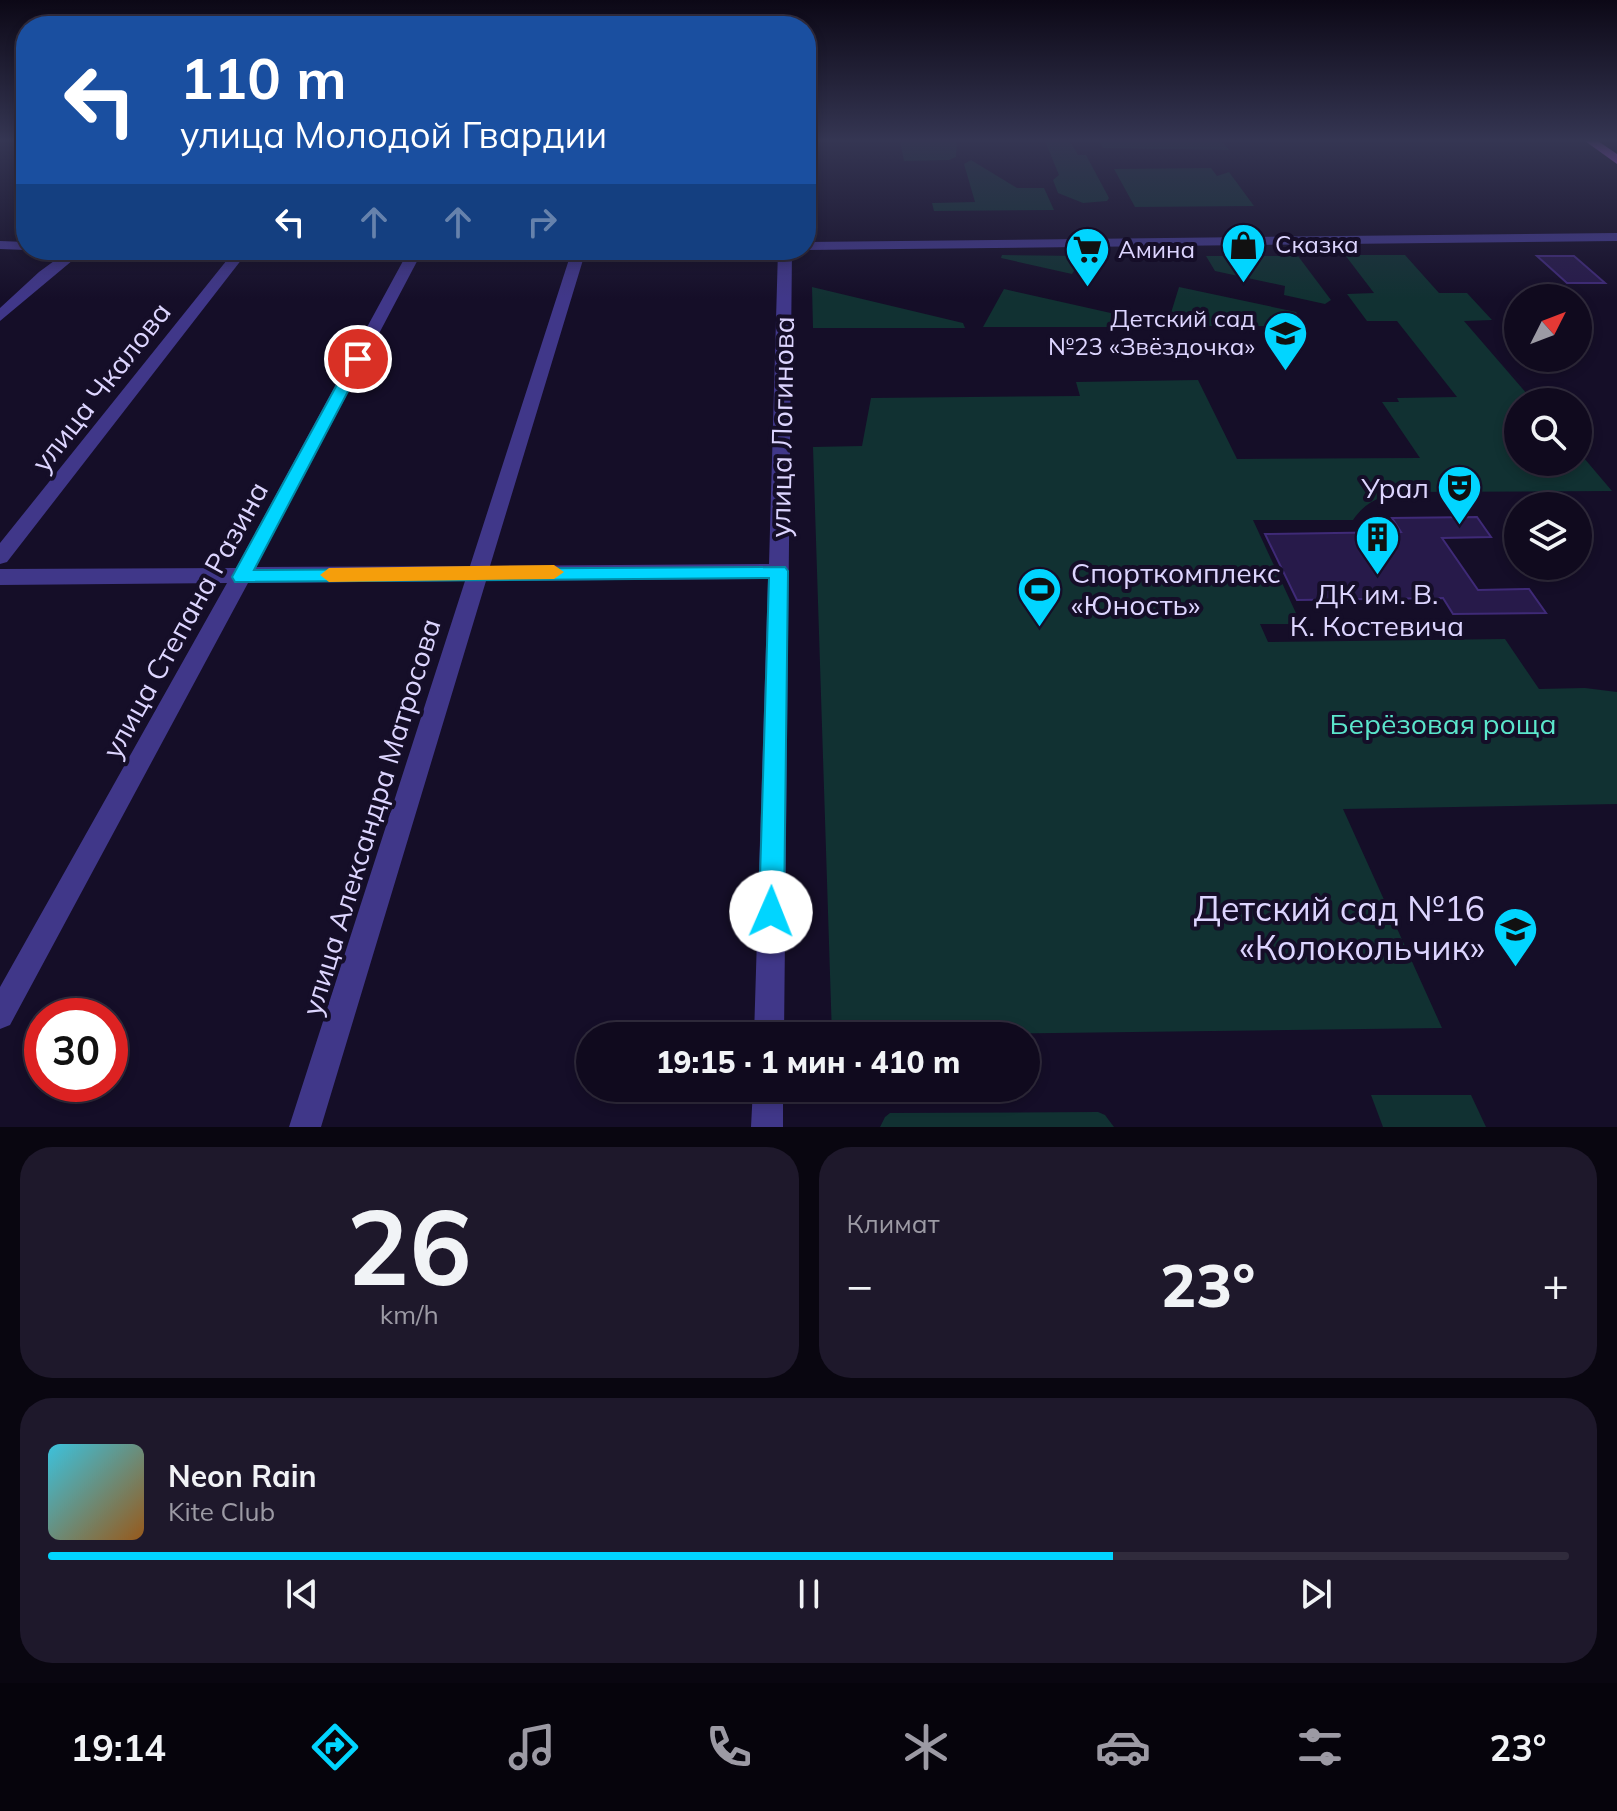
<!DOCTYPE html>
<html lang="ru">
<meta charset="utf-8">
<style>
body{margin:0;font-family:Mulish,sans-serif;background:#1e182b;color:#f1f3f6;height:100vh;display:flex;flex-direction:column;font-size:30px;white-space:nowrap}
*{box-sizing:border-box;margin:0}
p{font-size:26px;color:#9c9aa4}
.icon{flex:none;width:44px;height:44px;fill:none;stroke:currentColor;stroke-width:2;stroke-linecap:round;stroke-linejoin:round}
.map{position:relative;height:1127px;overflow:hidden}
.drawer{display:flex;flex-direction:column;gap:20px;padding:20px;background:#090610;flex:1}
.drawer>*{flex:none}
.banner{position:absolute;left:16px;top:16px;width:800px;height:244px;border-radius:32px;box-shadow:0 4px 12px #0003,0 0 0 2px #302b3c;background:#1a4fa0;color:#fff;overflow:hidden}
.needle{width:52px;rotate:48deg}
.controls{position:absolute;left:1504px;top:284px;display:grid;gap:16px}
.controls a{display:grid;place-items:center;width:88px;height:88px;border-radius:50%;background:#100a1e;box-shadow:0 4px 12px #0003,0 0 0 2px #302b3c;font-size:40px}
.speed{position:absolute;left:24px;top:998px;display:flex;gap:16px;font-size:40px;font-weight:700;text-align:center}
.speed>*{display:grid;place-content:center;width:104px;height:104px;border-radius:50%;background:#100a1e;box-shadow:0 4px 12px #0003,0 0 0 2px #302b3c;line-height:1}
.speed .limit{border:12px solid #d22;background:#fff;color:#111}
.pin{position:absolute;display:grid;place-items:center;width:68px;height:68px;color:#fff;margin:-34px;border:4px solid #fff;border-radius:50%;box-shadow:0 2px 8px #0007}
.me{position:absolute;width:88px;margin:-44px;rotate:1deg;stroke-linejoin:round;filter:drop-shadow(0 0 6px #0008)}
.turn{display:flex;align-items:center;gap:28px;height:168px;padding:0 32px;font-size:36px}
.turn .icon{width:104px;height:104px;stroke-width:2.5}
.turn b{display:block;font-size:56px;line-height:68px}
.lanes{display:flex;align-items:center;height:76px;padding:0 32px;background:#0003;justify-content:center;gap:40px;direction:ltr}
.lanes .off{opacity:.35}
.big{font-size:60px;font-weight:800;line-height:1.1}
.drawer .widget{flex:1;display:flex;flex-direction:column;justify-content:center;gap:12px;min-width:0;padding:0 28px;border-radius:32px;background:#1e182b}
.drawer .dial{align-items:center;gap:0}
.dial b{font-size:104px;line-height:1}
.song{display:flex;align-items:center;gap:24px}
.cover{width:96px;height:96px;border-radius:12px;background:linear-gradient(135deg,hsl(190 70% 55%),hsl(30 70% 35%))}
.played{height:8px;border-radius:4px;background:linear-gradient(90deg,#01d5ff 70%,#302b3c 70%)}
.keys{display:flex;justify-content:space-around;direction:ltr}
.heat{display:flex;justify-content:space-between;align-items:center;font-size:44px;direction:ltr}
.drawer .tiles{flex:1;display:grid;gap:20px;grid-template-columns:1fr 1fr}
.widget:last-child{grid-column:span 2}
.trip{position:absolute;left:576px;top:1022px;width:464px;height:80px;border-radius:40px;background:#100a1e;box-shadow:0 4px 12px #0003,0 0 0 2px #302b3c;font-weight:800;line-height:80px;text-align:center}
.dock{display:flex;height:128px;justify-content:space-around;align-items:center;background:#06040c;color:#9c9aa4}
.dock .icon{width:56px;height:56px}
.dock .current{color:#01d5ff}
.dock b{font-size:36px;color:#f1f3f6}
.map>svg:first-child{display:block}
.green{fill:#113132}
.building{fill:#271a4a;stroke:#3f2a77;stroke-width:2}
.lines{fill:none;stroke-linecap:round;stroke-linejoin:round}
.minor{fill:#403789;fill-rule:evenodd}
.major{fill:#cd5cff;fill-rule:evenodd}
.route{fill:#01d5ff;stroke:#018aa6;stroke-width:2}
.slow{fill:#f59e0b}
.labels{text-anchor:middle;stroke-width:8;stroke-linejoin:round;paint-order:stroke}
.far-poi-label{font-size:24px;fill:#ddd5ff;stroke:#150e28;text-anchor:start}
.street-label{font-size:28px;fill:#ddd5ff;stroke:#150e28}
.poi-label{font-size:28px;fill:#ddd5ff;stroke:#150e28;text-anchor:end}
.park-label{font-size:28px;fill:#5be6cc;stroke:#150e28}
.near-poi-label{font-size:34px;fill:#ddd5ff;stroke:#150e28;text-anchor:end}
</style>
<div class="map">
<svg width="1617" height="1127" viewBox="0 0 1617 1127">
<rect width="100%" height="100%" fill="#150e28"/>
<!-- green -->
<path class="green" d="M900 141H957L956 157 949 160 904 161Z
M1045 141H1070L1078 155H1086L1109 198 1107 201 1083 203 1058 193 1053 180 1059 175Z
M1099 141H1222L1229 150 1103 148Z
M971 160 1017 188H1044L1054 210 934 211 932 203 975 202 964 164Z
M1211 168 1217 176 1229 172 1254 206 1135 207 1114 169Z
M1002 255 1083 256 1072 274 1001 258Z
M1345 255H1405L1439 293H1467L1492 320 1464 321 1534 402H1518V462H1578V451L1612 491 1404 492C1382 495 1366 501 1353 520H1253L1301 624H1260L1268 642 1505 639 1539 689 1585 688 1617 692V804L1343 809 1442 1028 832 1036 813 447 862 446 871 398 1080 396 1076 382 1198 380 1237 459 1420 458 1382 402H1399L1397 398 1457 397 1397 321H1367L1347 294 1374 293Z
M1206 256H1298L1331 300 1325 304 1284 295 1285 286 1215 271Z
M812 287 963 323 965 328H813Z
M1179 287 1296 312 1305 326H1167Z
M1004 289 1133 318 1137 327H983Z
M1371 1095H1471L1486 1127H1383Z
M1098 1112 1105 1115 1114 1127H880L885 1117 890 1113Z"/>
<!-- building -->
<path class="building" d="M1537 256H1574L1605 283H1567Z
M1477 517 1491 537 1442 538 1478 590 1529 589 1546 613 1453 614 1443 598 1297 600 1265 534 1401 532 1392 518Z"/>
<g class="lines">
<!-- minor -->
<path class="minor" d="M1617 233V241L806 250V242Z
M0 241 26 242V250L0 249Z
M69 250H85L0 321V308L39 272Z
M235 250H249L7 562 0 564V543Z
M409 250H423L256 567 470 566 572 250H586L490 566 769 564 778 250H792L784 1036H754L768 579 486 581 321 1127H289L465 581 248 583 10 1025 0 1029V987L227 583 0 585V569L236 568Z
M753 1088H783V1127H751Z"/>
<!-- major -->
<path class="major" d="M1585 141H1598L1617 154V164Z"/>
</g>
<!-- sky -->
<linearGradient id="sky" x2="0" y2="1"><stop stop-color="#0c0816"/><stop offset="0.47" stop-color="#353653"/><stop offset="1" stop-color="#353653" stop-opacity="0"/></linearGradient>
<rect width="1617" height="299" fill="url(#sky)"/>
<!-- route -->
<path class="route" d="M358 355 365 359 254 570 785 567 788 571 784 912 780 921 771 924 763 921 759 912 769 578 235 582 232 577 351 359Z"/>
<!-- slow -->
<path class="slow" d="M554 565 564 572 554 579 329 582 320 575 329 568Z"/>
<!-- icons -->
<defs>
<symbol id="shop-pin" viewBox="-11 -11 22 30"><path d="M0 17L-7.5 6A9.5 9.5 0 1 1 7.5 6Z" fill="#01d5ff" stroke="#150e28"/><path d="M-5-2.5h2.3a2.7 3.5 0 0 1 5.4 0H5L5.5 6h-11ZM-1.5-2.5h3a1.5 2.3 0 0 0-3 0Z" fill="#111"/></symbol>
<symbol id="supermarket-pin" viewBox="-11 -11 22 30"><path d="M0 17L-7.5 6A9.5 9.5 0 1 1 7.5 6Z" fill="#01d5ff" stroke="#150e28"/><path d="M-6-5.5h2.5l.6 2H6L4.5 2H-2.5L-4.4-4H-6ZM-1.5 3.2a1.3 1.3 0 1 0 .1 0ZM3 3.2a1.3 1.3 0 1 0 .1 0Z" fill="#111"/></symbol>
<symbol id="school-pin" viewBox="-11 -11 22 30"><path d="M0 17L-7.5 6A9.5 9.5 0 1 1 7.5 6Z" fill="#01d5ff" stroke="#150e28"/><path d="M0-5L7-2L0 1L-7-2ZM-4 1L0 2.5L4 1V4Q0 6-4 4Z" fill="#111"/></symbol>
<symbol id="theatre-pin" viewBox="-11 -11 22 30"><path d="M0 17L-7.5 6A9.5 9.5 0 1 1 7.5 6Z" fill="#01d5ff" stroke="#150e28"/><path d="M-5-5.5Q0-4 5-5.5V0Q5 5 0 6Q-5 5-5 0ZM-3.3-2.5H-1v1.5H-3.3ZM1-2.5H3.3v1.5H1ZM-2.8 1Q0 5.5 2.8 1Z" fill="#111"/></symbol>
<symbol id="building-pin" viewBox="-11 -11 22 30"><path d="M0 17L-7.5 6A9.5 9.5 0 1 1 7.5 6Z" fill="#01d5ff" stroke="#150e28"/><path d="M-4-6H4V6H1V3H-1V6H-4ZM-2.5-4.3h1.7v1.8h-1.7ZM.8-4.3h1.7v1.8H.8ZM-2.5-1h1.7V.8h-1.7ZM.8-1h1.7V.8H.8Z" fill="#111"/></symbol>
<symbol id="stadium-pin" viewBox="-11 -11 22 30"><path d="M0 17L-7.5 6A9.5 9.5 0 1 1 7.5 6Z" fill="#01d5ff" stroke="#150e28"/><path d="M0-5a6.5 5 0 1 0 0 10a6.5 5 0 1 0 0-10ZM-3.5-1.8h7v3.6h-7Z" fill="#111"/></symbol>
</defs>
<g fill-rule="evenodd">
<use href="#shop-pin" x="1218" y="220" width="51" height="69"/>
<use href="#supermarket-pin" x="1062" y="224" width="51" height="69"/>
<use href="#school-pin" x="1260" y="308" width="51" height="69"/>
<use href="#theatre-pin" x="1434" y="462" width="51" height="69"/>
<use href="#building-pin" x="1352" y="512" width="51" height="69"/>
<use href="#stadium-pin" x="1014" y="564" width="51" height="69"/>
<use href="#school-pin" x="1490" y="904" width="51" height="69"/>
</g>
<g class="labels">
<!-- far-poi labels -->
<g class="far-poi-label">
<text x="1275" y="253">Сказка</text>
<text x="1118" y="258">Амина</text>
<text x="1255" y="327" text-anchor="end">Детский сад<tspan x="1255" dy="28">№23 «Звёздочка»</tspan></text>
</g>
<!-- street labels -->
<g class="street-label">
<text transform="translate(101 387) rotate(-52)" y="10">улица Чкалова</text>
<text transform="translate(782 427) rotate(-89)" y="10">улица Логинова</text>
<text transform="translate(185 620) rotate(-61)" y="10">улица Степана Разина</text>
<text transform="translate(371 817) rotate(-73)" y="10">улица Александра Матросова</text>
</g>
<!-- poi labels -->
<g class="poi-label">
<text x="1429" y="498">Урал</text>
<text x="1071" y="583" text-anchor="start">Спорткомплекс<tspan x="1071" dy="32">«Юность»</tspan></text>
<text x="1377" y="604" text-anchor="middle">ДК им. В.<tspan x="1377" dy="32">К. Костевича</tspan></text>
</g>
<!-- park labels -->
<g class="park-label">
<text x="1443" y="734">Берёзовая роща</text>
</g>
<!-- near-poi labels -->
<g class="near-poi-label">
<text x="1485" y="921">Детский сад №16<tspan x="1485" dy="39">«Колокольчик»</tspan></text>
</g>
</g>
</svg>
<div class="controls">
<a><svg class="needle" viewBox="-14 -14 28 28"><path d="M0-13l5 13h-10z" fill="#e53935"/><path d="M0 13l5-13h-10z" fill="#9c9aa4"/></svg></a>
<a><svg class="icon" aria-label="search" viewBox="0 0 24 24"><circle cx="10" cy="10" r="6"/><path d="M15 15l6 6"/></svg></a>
<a><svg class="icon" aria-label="layers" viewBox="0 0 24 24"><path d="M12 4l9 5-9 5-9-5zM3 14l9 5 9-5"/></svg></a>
</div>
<div class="speed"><div class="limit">30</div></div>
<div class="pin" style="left:358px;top:359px;background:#d93025"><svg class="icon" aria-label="arrive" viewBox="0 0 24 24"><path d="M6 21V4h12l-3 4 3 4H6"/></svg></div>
<svg class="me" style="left:771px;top:912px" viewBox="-20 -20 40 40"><circle r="19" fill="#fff"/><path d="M0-13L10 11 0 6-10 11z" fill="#01d5ff"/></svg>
<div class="trip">19:15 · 1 мин · 410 m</div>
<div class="banner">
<div class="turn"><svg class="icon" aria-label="left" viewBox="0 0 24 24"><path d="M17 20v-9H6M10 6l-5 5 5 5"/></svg><div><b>110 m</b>улица Молодой Гвардии</div></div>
<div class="lanes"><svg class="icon" aria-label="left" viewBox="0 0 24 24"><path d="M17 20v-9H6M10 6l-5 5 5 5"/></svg><svg class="icon off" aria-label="ahead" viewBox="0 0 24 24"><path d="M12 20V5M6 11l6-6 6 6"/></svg><svg class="icon off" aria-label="ahead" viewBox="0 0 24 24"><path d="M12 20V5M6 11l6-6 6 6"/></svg><svg class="icon off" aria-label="right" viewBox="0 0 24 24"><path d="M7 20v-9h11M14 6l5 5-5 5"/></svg></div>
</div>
</div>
<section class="drawer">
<div class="tiles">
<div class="widget dial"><b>26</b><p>km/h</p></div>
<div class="widget"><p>Климат</p>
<div class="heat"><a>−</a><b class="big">23°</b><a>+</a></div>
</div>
<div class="widget">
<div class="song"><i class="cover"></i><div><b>Neon Rain</b><p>Kite Club</p></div></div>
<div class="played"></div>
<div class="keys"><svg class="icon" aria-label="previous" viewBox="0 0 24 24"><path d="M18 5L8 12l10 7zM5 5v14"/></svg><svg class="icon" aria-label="pause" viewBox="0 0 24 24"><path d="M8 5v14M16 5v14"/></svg><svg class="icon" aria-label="next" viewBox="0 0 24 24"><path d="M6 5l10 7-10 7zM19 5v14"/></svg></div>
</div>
</div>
</section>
<nav class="dock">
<b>19:14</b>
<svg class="icon current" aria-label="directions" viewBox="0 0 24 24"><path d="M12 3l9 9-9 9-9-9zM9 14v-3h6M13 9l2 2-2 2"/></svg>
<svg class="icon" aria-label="music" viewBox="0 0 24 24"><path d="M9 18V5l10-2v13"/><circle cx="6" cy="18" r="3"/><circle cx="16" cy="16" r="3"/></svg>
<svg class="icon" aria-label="phone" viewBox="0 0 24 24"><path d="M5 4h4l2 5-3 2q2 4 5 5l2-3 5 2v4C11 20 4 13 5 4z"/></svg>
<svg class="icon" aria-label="climate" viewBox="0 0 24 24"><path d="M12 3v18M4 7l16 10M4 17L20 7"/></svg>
<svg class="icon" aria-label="car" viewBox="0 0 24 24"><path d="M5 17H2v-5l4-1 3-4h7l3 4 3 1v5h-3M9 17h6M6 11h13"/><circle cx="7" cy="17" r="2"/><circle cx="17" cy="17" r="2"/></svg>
<svg class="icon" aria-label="filters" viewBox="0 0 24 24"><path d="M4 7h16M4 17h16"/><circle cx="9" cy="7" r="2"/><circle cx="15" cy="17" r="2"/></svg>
<b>23°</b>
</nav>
